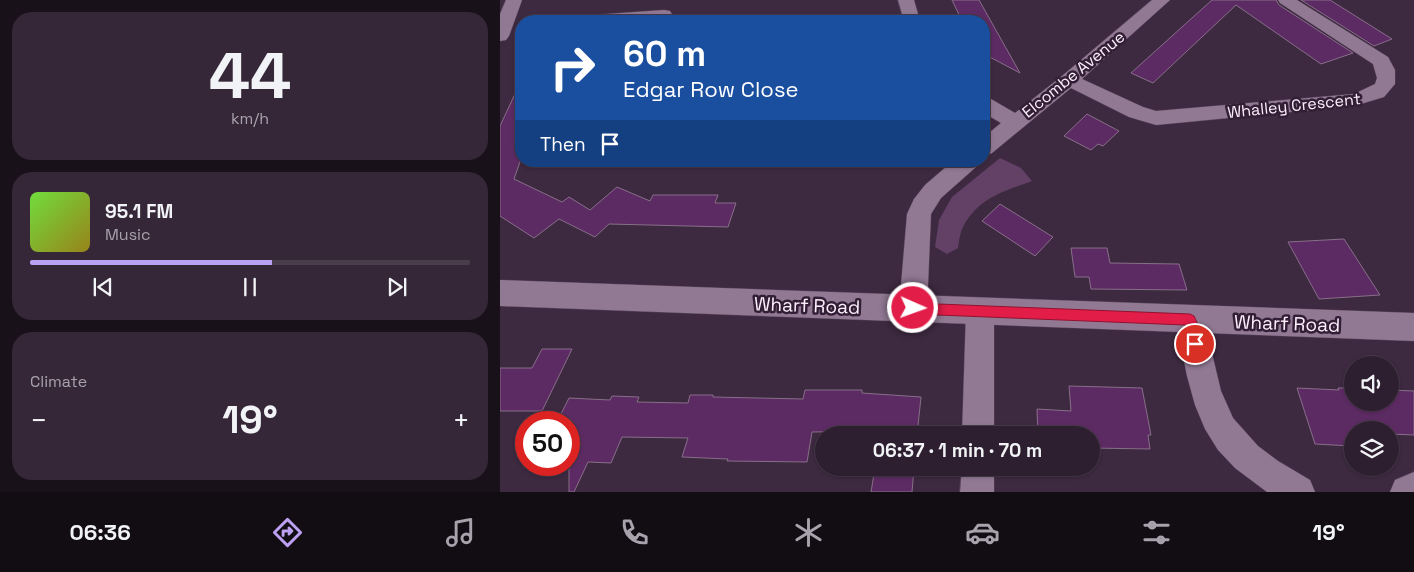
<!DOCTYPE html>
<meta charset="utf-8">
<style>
body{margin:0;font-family:"Space Grotesk",sans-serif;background:#362738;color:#f1f3f6;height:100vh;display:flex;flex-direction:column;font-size:19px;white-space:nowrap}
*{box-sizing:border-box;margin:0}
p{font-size:16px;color:#a7a2ab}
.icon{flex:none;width:28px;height:28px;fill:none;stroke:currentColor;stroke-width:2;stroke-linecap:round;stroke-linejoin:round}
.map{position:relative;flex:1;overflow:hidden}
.panel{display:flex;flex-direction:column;gap:12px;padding:12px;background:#19111a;width:500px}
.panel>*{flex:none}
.top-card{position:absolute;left:15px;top:15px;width:475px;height:152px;border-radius:20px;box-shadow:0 1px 4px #0004,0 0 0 1px #493d4c;background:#1a4fa0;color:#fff;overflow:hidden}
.tools{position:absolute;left:844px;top:356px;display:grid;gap:10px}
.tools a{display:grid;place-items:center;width:55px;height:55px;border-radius:50%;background:#2e1f30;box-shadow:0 1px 4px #0004,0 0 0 1px #493d4c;font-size:25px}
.speed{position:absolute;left:15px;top:411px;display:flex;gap:10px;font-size:25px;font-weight:700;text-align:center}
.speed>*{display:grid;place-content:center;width:65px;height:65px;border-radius:50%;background:#2e1f30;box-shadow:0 1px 4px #0004,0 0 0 1px #493d4c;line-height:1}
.speed .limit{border:8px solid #d22;background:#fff;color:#111}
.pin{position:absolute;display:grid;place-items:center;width:42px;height:42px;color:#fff;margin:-21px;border:2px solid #fff;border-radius:50%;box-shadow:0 1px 5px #0007}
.me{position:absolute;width:55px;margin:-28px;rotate:92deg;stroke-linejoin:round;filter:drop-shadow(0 0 4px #0008)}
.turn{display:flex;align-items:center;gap:18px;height:105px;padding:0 25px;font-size:22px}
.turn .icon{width:65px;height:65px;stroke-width:2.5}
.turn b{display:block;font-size:35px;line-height:42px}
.then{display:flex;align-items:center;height:48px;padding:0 25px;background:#0003;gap:10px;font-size:19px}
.big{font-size:38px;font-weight:700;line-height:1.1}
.panel .widget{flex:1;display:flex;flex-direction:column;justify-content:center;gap:8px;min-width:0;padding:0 18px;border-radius:20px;background:#362738}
.panel .dial{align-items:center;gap:0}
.dial b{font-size:65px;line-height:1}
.song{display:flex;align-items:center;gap:15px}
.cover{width:60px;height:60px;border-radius:8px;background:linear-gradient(135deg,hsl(100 70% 55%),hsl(50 70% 35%))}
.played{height:5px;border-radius:2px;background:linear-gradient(90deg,#bca0f2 55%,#493d4c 55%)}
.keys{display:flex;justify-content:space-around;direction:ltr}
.heat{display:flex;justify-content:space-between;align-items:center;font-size:28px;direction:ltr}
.trip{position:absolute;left:315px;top:426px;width:285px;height:50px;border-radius:25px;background:#2e1f30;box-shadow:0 1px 4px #0004,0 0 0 1px #493d4c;font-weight:700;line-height:50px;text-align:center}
.tab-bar{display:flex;height:80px;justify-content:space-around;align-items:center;background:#120c13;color:#a7a2ab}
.tab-bar .icon{width:35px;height:35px}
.tab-bar .selected{color:#bca0f2}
.tab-bar b{font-size:22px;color:#f1f3f6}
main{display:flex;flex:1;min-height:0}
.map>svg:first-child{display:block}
.green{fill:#634167}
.building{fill:#5d2b63;stroke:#876f89}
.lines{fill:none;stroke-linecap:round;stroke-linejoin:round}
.street-casing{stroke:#58465a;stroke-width:1}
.secondary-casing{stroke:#58465a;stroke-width:1}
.street{fill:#917994;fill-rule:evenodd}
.secondary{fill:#917994;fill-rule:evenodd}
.route{fill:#e11d48;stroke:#92132f}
.labels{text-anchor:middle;stroke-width:5;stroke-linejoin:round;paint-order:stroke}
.far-street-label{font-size:16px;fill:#fceefd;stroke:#331f35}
.street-label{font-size:19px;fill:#fceefd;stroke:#331f35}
</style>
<main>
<section class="panel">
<div class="widget dial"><b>44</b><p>km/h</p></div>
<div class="widget">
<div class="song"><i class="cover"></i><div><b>95.1 FM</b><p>Music</p></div></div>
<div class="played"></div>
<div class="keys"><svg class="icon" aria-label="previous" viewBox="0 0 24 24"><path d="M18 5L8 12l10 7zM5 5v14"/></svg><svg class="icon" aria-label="pause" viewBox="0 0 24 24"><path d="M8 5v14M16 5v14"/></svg><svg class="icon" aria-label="next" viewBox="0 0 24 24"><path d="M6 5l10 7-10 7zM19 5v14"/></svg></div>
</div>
<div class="widget"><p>Climate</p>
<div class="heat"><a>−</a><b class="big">19°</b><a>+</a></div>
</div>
</section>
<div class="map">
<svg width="914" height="492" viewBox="0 0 914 492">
<rect width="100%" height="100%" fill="#3d2940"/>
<!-- green -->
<path class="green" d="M500 158 521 168 532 181C505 191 480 197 464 225 460 232 459 241 458 248L447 254 435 247 439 220 452 197Z"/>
<!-- building -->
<path class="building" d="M452 0H479L520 73 484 54V21H462Z
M712 0H776L779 5 853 53 821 64 736 5 653 83 631 73Z
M801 0H830L892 39 874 46Z
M21 81V159L14 179 62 202 69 197 90 210 117 187 150 201 153 195H218L215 203H236L228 227 109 224 95 237 59 219 34 238 0 216V126Z
M587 114 619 131 603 146 598 144 591 150 564 136Z
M500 204 553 237 535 256 482 221Z
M844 239 880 295 819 299 788 242Z
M571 248H607L610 263 679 264 687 290 591 289 589 277H575Z
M42 349H72L42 411H0V368H32Z
M569 386 642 388 651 435H648L650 449 591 448V435H538L537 409 571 411Z
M797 388 839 390 838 388H852V402H890V390L914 391V435L891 434 892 437H890V430H852V446L815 444Z
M305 390H362V393L421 397 417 435H379L380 431 312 432 307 462 227 461 228 459 182 457 188 438 122 437 111 463 88 462 74 492H69V422H57L69 398 110 400 112 396 139 397 137 402 188 403 190 395H213V397L303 399Z
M375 468H414L412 492H371Z"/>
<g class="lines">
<defs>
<path id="street" d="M6 0H22L9 36 6 40 0 41V14Z
M398 0H414L420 21H404Z
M652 0H670L582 79 643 107 656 111 854 94 875 84 877 78 873 64 780 3 778 0H797L888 57 895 70V84L884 97 854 106 656 125 629 117 571 88 492 153 484 156V137L501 123 484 113V97L491 99 515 113 562 76Z
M164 10 170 11 176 21H70L73 17 79 16Z
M453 161H479L476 167 441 198 431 214 427 309 423 318 413 321 403 318 399 309 407 214 414 199 425 185Z
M480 299 490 302 494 311V435H462L466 311 470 302Z
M690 308 700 311 704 320 721 391 733 418 758 446 778 461 810 480 815 492H767L735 468 718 450 705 429 695 405 687 376 676 320 680 311Z
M462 468H494V492H460Z
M914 472V492H890L895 480Z"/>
<path id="secondary" d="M0 280 914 313V341L0 306Z"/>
</defs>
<!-- street casing -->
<use href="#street" class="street-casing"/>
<!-- secondary casing -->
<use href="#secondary" class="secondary-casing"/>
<!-- street -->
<use href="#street" class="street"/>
<!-- secondary -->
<use href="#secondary" class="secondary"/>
</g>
<!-- route -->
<path class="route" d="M413 303 690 314 694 316C698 324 704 340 700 349L695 350 691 349 685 325 413 314 409 312 407 308 409 305Z"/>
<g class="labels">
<!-- far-street labels -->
<g class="far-street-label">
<text transform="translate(573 74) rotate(-39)" y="6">Elcombe Avenue</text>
<text transform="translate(794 105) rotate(-6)" y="6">Whalley Crescent</text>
</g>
<!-- street labels -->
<g class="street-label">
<text transform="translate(307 305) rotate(2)" y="7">Wharf Road</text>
<text transform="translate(787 323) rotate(2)" y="7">Wharf Road</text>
</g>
</g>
</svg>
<div class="tools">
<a><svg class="icon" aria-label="sound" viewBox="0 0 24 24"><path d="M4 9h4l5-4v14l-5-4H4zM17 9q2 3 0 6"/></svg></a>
<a><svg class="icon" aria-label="layers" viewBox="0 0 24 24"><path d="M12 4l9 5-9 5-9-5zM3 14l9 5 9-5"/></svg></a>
</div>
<div class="speed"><div class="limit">50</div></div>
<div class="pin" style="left:695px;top:344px;background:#d93025"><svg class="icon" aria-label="arrive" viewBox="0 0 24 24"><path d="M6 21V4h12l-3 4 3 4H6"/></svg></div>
<svg class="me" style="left:413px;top:308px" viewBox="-20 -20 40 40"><circle r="17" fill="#e11d48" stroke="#fff" stroke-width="3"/><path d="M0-11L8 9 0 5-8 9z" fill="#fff"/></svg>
<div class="trip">06:37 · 1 min · 70 m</div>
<div class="top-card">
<div class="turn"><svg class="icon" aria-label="right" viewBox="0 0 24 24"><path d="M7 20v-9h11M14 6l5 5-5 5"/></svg><div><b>60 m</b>Edgar Row Close</div></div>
<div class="then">Then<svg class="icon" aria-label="arrive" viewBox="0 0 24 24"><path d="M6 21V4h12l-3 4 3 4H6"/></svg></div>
</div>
</div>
</main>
<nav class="tab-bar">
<b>06:36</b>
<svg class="icon selected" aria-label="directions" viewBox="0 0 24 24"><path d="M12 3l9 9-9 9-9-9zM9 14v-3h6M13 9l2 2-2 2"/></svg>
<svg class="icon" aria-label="music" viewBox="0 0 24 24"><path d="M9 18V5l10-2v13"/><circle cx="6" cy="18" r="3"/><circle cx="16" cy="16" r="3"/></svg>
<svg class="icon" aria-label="phone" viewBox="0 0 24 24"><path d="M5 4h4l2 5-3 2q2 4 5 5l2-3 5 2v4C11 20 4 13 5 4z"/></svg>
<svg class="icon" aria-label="climate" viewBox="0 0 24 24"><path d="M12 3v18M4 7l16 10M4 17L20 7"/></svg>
<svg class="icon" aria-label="car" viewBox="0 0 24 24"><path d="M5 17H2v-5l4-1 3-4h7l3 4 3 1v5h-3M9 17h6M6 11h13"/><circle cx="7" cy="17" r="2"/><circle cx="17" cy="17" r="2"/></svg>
<svg class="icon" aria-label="filters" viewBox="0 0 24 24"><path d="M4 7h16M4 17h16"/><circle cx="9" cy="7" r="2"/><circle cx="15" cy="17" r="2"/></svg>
<b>19°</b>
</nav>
